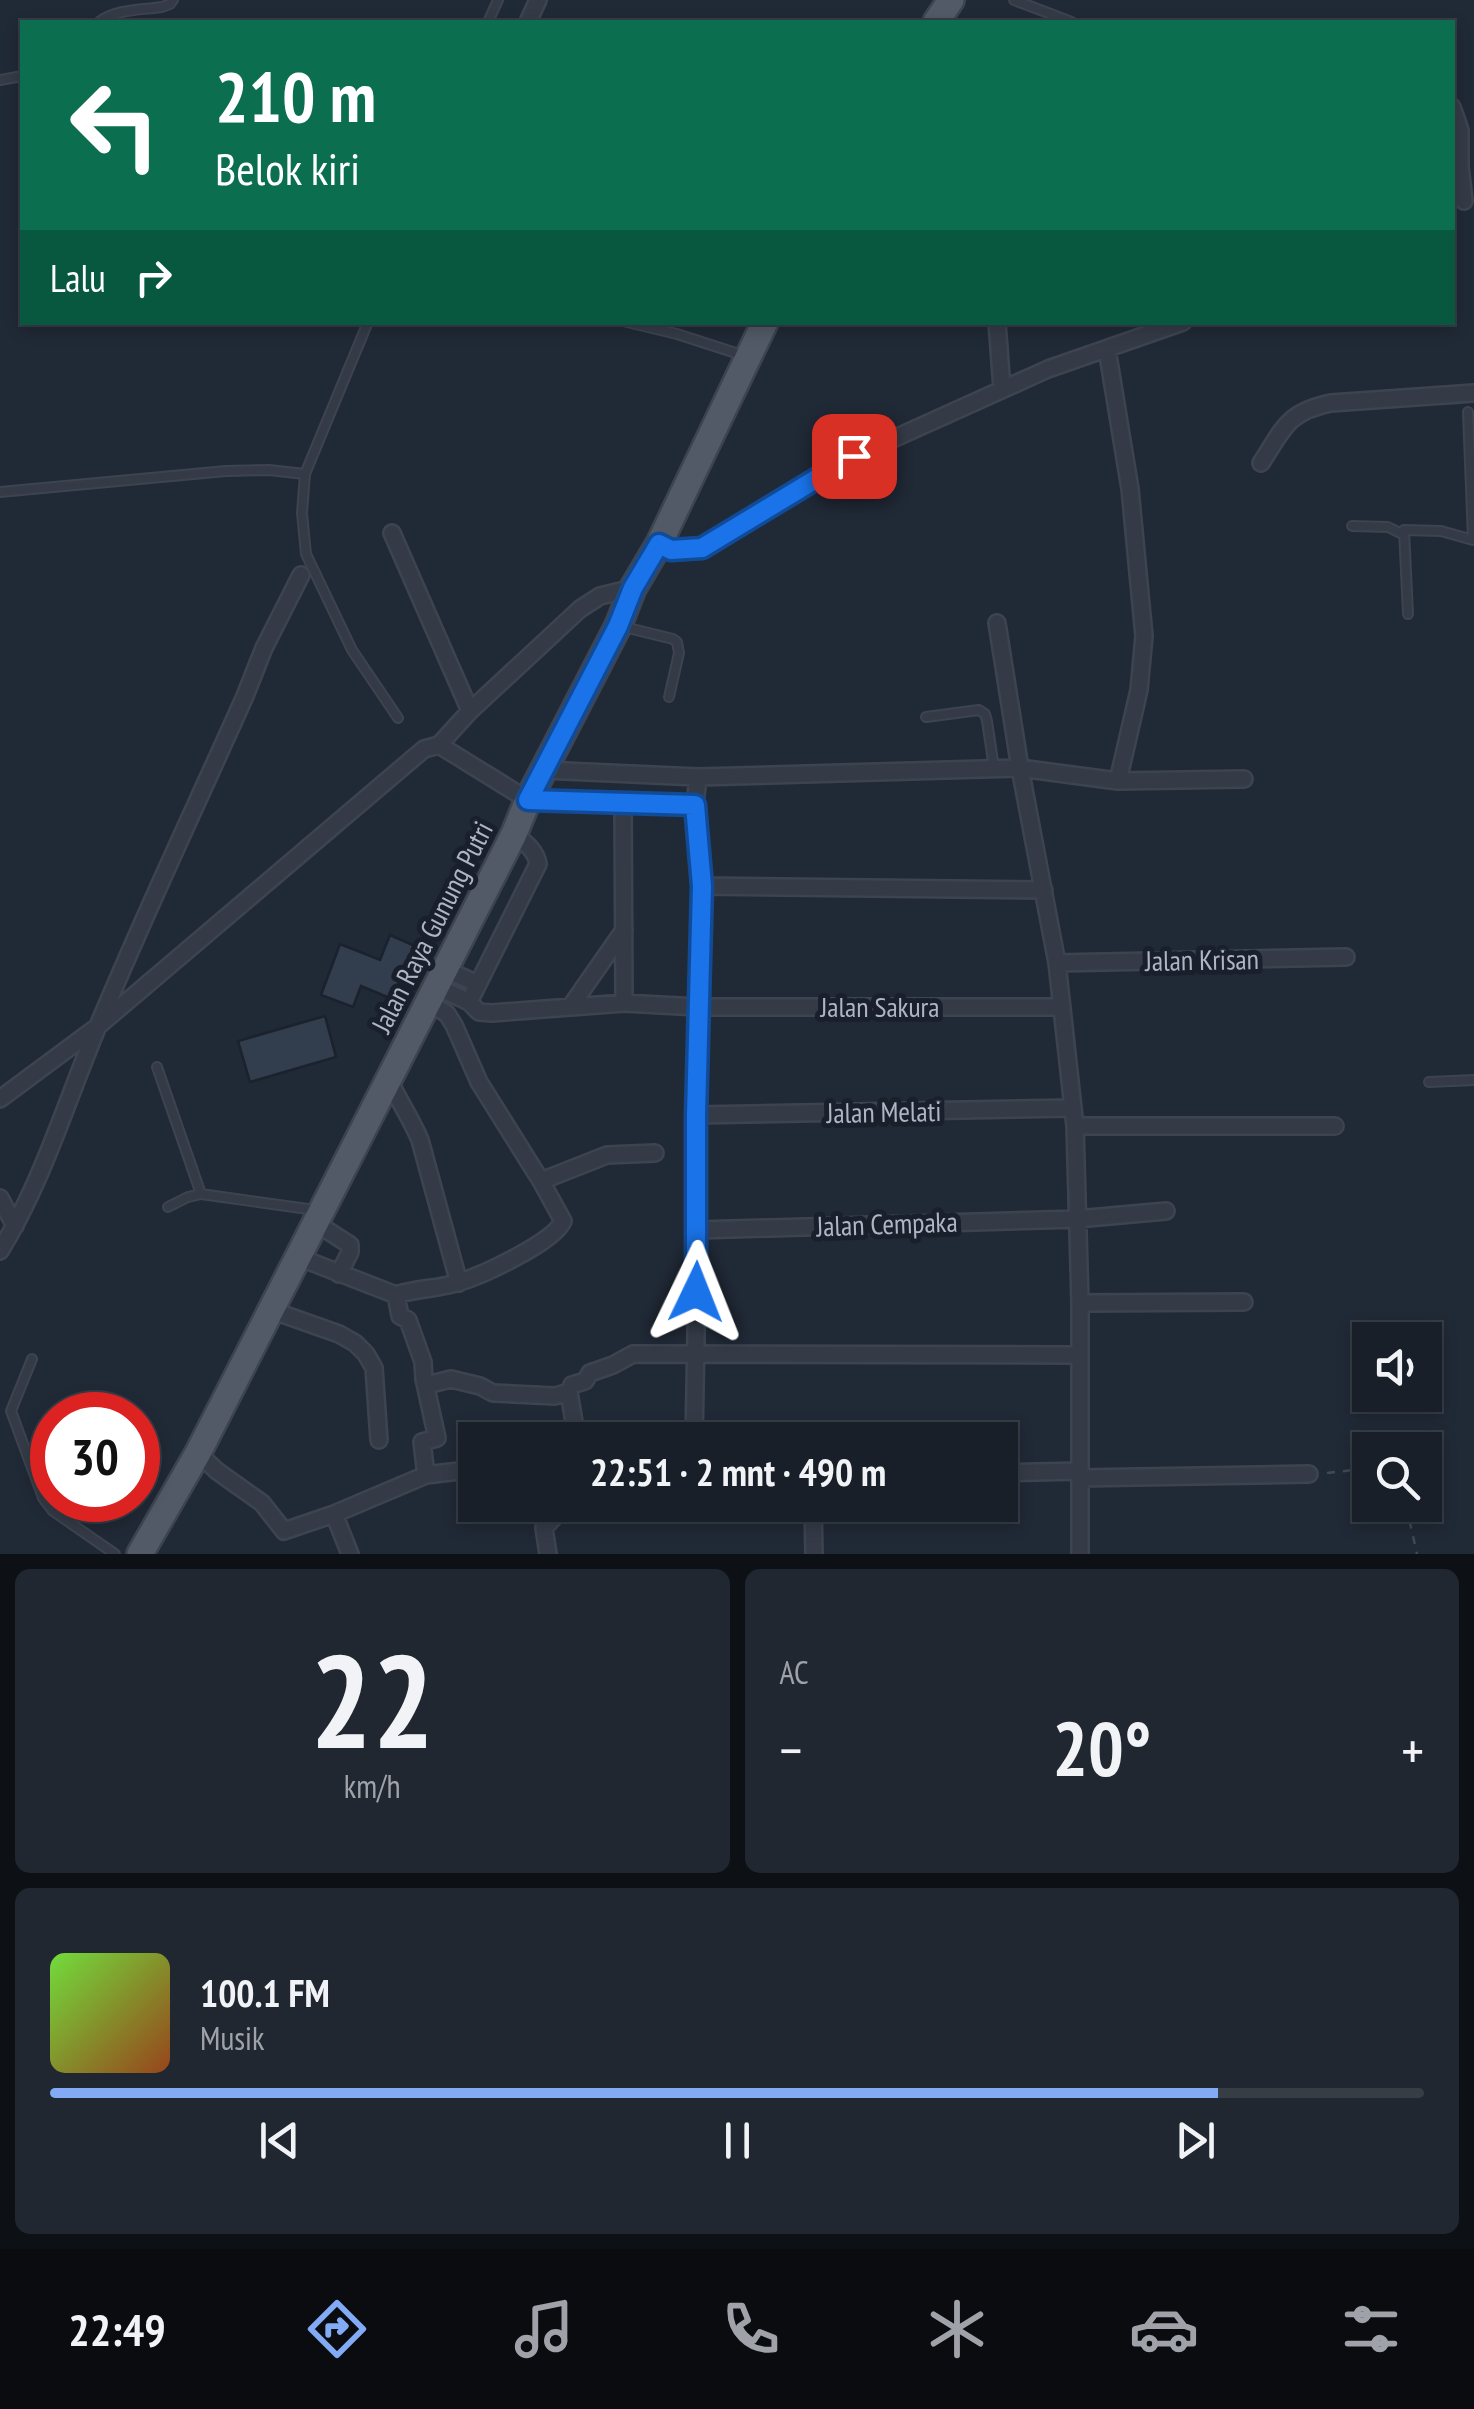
<!DOCTYPE html>
<html lang="id">
<meta charset="utf-8">
<style>
body{margin:0;font-family:"PT Sans Narrow",sans-serif;background:#212730;color:#f1f3f6;height:100vh;display:flex;flex-direction:column;font-size:38px;white-space:nowrap}
*{box-sizing:border-box;margin:0}
p{font-size:32px;color:#9fa2a8}
.icon{flex:none;width:55px;height:55px;fill:none;stroke:currentColor;stroke-width:2;stroke-linecap:round;stroke-linejoin:round}
.map{position:relative;height:1554px;overflow:hidden}
.panel{display:flex;flex-direction:column;gap:15px;padding:15px;background:#0d1116;flex:1}
.panel>*{flex:none}
.guide{position:absolute;left:20px;top:20px;width:1435px;height:305px;border-radius:0px;box-shadow:0 5px 15px #0003,0 0 0 2px #363d45;background:#0b6e4f;color:#fff;overflow:hidden}
.tools{position:absolute;left:1352px;top:1322px;display:grid;gap:20px}
.tools a{display:grid;place-items:center;width:90px;height:90px;border-radius:0px;background:#181f28;box-shadow:0 5px 15px #0003,0 0 0 2px #363d45;font-size:50px}
.speed{position:absolute;left:30px;top:1392px;display:flex;gap:20px;font-size:50px;font-weight:700;text-align:center}
.speed>*{display:grid;place-content:center;width:130px;height:130px;border-radius:50%;background:#181f28;box-shadow:0 5px 15px #0003,0 0 0 2px #363d45;line-height:1}
.speed .limit{border:15px solid #d22;background:#fff;color:#111}
.pin{position:absolute;display:grid;place-items:center;width:85px;height:85px;color:#fff;margin:-42px;border-radius:20px;box-shadow:0 5px 15px #0006}
.me{position:absolute;width:110px;margin:-55px;rotate:2deg;stroke-linejoin:round;filter:drop-shadow(0 0 8px #0008)}
.turn{display:flex;align-items:center;gap:35px;height:210px;padding:0 30px;font-size:45px}
.turn .icon{width:130px;height:130px;stroke-width:2.5}
.turn b{display:block;font-size:70px;line-height:85px}
.then{display:flex;align-items:center;height:95px;padding:0 30px;background:#0003;gap:20px;font-size:38px}
.big{font-size:75px;font-weight:700;line-height:1.1}
.panel .card{flex:1;display:flex;flex-direction:column;justify-content:center;gap:15px;min-width:0;padding:0 35px;border-radius:15px;background:#212730}
.panel .dial{align-items:center;gap:0}
.dial b{font-size:130px;line-height:1}
.song{display:flex;align-items:center;gap:30px}
.cover{width:120px;height:120px;border-radius:15px;background:linear-gradient(135deg,hsl(100 70% 55%),hsl(20 70% 35%))}
.played{height:10px;border-radius:5px;background:linear-gradient(90deg,#83aaf4 85%,#363d45 85%)}
.keys{display:flex;justify-content:space-around;direction:ltr}
.heat{display:flex;justify-content:space-between;align-items:center;font-size:55px;direction:ltr}
.panel .tiles{flex:1;display:grid;gap:15px;grid-template-columns:1fr 1fr}
.card:last-child{grid-column:span 2}
.trip{position:absolute;left:458px;top:1422px;width:560px;height:100px;border-radius:0px;background:#181f28;box-shadow:0 5px 15px #0003,0 0 0 2px #363d45;font-weight:700;line-height:100px;text-align:center}
.tabs{display:flex;height:160px;justify-content:space-around;align-items:center;background:#0a0c10;color:#9fa2a8}
.tabs .icon{width:70px;height:70px}
.tabs .current{color:#83aaf4}
.tabs b{font-size:45px;color:#f1f3f6}
.map>svg:first-child{display:block}
.building{fill:#323d4d;stroke:#1b222d;stroke-width:2.5}
.lines{fill:none;stroke-linecap:round;stroke-linejoin:round}
.lane-casing{stroke:#3d4450;stroke-width:12}
.street-casing{stroke:#3d4450;stroke-width:20}
.primary-casing{stroke:#3d4450;stroke-width:30}
.path{stroke:#3b4d50;stroke-width:2.5;stroke-dasharray:8 8;stroke-linecap:butt}
.lane{stroke:#343b47;stroke-width:8}
.street{stroke:#343b47;stroke-width:15}
.primary{stroke:#525a67;stroke-width:25}
.route-casing{stroke:#114b97;stroke-width:25}
.route{stroke:#1a73e8;stroke-width:18}
.labels{text-anchor:middle;stroke-width:10;stroke-linejoin:round;paint-order:stroke}
.street-label{font-size:28px;fill:#aeb5c3;stroke:#19202b}
</style>
<div class="map">
<svg width="1474" height="1554" viewBox="0 0 1474 1554">
<rect width="100%" height="100%" fill="#202936"/>
<!-- building -->
<path class="building" d="M390 935 415 946 392 999 361 986 353 1007 321 995 340 944 380 960Z
M325 1016 336 1057 250 1082 238 1041Z"/>
<g class="lines">
<defs>
<path id="lane" d="M1014 0 1072 22
M99 22C116 9 141 10 162 7L170 4 173 0
M488 22 498 0
M0 80 22 76
M368 322 305 474 302 513 306 554 352 650 398 718
M627 322 677 334 742 355
M1468 412 1473 540
M0 492 226 471 269 470 305 474
M1352 526 1388 527 1400 533 1404 530 1441 531 1473 540
M1404 530 1408 614
M620 626 673 639 677 642 679 653 669 697
M926 717 979 710 985 714 987 721 994 768
M157 1067 201 1194
M1429 1082 1474 1080
M168 1207 188 1197 201 1194 315 1210
M32 1359 11 1411 43 1498 53 1511 115 1554"/>
<path id="street" d="M528 22 538 0
M1452 107 1460 130V166L1464 201
M997 322 1002 389
M1107 349 1130 489 1144 636 1139 690 1118 781
M1261 463C1284 428 1287 412 1331 403L1474 393
M392 533 470 711
M659 544C679 553 696 551 716 542L842 462 1048 369 1183 322
M997 623 1020 768 1057 963 1075 1126 1080 1303V1554
M439 745 528 800 695 805
M543 770 698 777 1020 768 1118 781 1244 779
M623 801 624 1003
M514 834C524 842 536 850 538 864L469 1002 479 1012 492 1013 624 1003 698 1007H1062
M701 886 1044 890
M1057 963 1346 957
M444 969 478 984
M435 986 469 1002
M427 1001 447 1014 454 1025 479 1082 541 1181 563 1221C554 1242 483 1275 460 1282 439 1289 417 1288 396 1295L400 1316 408 1320 423 1362 424 1379 437 1438 422 1442 426 1475 475 1469
M571 1006 624 930
M388 1078C398 1100 411 1118 420 1140L459 1283
M0 1099 97 1027 424 749 439 745 470 711 580 609 600 596 633 588
M696 1115 1072 1108
M1075 1126H1335
M541 1181 607 1155 655 1153
M0 1198 15 1226
M316 1223 350 1245V1252L339 1274
M698 1230 1077 1219 1166 1211
M0 1251C43 1181 66 1102 98 1026 144 915 196 806 245 696L264 648 301 575
M298 1257 396 1295
M1080 1303 1244 1302
M271 1310 339 1334 355 1343 366 1354 374 1368 379 1440
M427 1385 451 1379 480 1386 493 1393 555 1396 569 1392 577 1440
M569 1392 572 1385 585 1381 590 1373 613 1365 633 1354 1079 1355
M618 1440 656 1435 693 1438
M694 1440 698 1230 696 1115 701 886 695 805 698 777
M198 1453 217 1471 262 1503 284 1531 334 1514 426 1475
M1000 1473 1079 1471
M1079 1478 1309 1474
M813 1505 814 1554
M334 1514 350 1554
M548 1554 544 1528 560 1511 559 1505"/>
<path id="primary" d="M936 22 951 0
M140 1554 198 1453 514 834 528 800 618 626 633 588 659 544 765 322"/>
</defs>
<!-- lane casing -->
<use href="#lane" class="lane-casing"/>
<!-- street casing -->
<use href="#street" class="street-casing"/>
<!-- primary casing -->
<use href="#primary" class="primary-casing"/>
<!-- path -->
<path class="path" d="M1327 1473 1370 1468
M1406 1505 1417 1554"/>
<!-- lane -->
<use href="#lane" class="lane"/>
<!-- street -->
<use href="#street" class="street"/>
<!-- primary -->
<use href="#primary" class="primary"/>
</g>
<g class="lines">
<defs>
<path id="route" d="M696 1292V1115L702 886 695 805 528 800 618 626 633 588 659 544 671 550 702 548 854 456"/>
</defs>
<!-- route casing -->
<use href="#route" class="route-casing"/>
<!-- route -->
<use href="#route" class="route"/>
</g>
<g class="labels">
<!-- street labels -->
<g class="street-label">
<text transform="translate(432 927) rotate(-63)" y="10">Jalan Raya Gunung Putri</text>
<text transform="translate(1202 960) rotate(-1)" y="10">Jalan Krisan</text>
<text x="880" y="1017">Jalan Sakura</text>
<text transform="translate(884 1112) rotate(-1)" y="10">Jalan Melati</text>
<text transform="translate(887 1224) rotate(-2)" y="10">Jalan Cempaka</text>
</g>
</g>
</svg>
<div class="tools">
<a><svg class="icon" aria-label="sound" viewBox="0 0 24 24"><path d="M4 9h4l5-4v14l-5-4H4zM17 9q2 3 0 6"/></svg></a>
<a><svg class="icon" aria-label="search" viewBox="0 0 24 24"><circle cx="10" cy="10" r="6"/><path d="M15 15l6 6"/></svg></a>
</div>
<div class="speed"><div class="limit">30</div></div>
<div class="pin" style="left:854px;top:456px;background:#d93025"><svg class="icon" aria-label="arrive" viewBox="0 0 24 24"><path d="M6 21V4h12l-3 4 3 4H6"/></svg></div>
<svg class="me" style="left:696px;top:1292px" viewBox="-20 -20 40 40"><path d="M0-17L14 15 0 8-14 15z" fill="#1a73e8" stroke="#fff" stroke-width="4"/></svg>
<div class="trip">22:51 · 2 mnt · 490 m</div>
<div class="guide">
<div class="turn"><svg class="icon" aria-label="left" viewBox="0 0 24 24"><path d="M17 20v-9H6M10 6l-5 5 5 5"/></svg><div><b>210 m</b>Belok kiri</div></div>
<div class="then">Lalu<svg class="icon" aria-label="right" viewBox="0 0 24 24"><path d="M7 20v-9h11M14 6l5 5-5 5"/></svg></div>
</div>
</div>
<section class="panel">
<div class="tiles">
<div class="card dial"><b>22</b><p>km/h</p></div>
<div class="card"><p>AC</p>
<div class="heat"><a>−</a><b class="big">20°</b><a>+</a></div>
</div>
<div class="card">
<div class="song"><i class="cover"></i><div><b>100.1 FM</b><p>Musik</p></div></div>
<div class="played"></div>
<div class="keys"><svg class="icon" aria-label="previous" viewBox="0 0 24 24"><path d="M18 5L8 12l10 7zM5 5v14"/></svg><svg class="icon" aria-label="pause" viewBox="0 0 24 24"><path d="M8 5v14M16 5v14"/></svg><svg class="icon" aria-label="next" viewBox="0 0 24 24"><path d="M6 5l10 7-10 7zM19 5v14"/></svg></div>
</div>
</div>
</section>
<nav class="tabs">
<b>22:49</b>
<svg class="icon current" aria-label="directions" viewBox="0 0 24 24"><path d="M12 3l9 9-9 9-9-9zM9 14v-3h6M13 9l2 2-2 2"/></svg>
<svg class="icon" aria-label="music" viewBox="0 0 24 24"><path d="M9 18V5l10-2v13"/><circle cx="6" cy="18" r="3"/><circle cx="16" cy="16" r="3"/></svg>
<svg class="icon" aria-label="phone" viewBox="0 0 24 24"><path d="M5 4h4l2 5-3 2q2 4 5 5l2-3 5 2v4C11 20 4 13 5 4z"/></svg>
<svg class="icon" aria-label="climate" viewBox="0 0 24 24"><path d="M12 3v18M4 7l16 10M4 17L20 7"/></svg>
<svg class="icon" aria-label="car" viewBox="0 0 24 24"><path d="M5 17H2v-5l4-1 3-4h7l3 4 3 1v5h-3M9 17h6M6 11h13"/><circle cx="7" cy="17" r="2"/><circle cx="17" cy="17" r="2"/></svg>
<svg class="icon" aria-label="filters" viewBox="0 0 24 24"><path d="M4 7h16M4 17h16"/><circle cx="9" cy="7" r="2"/><circle cx="15" cy="17" r="2"/></svg>
</nav>
